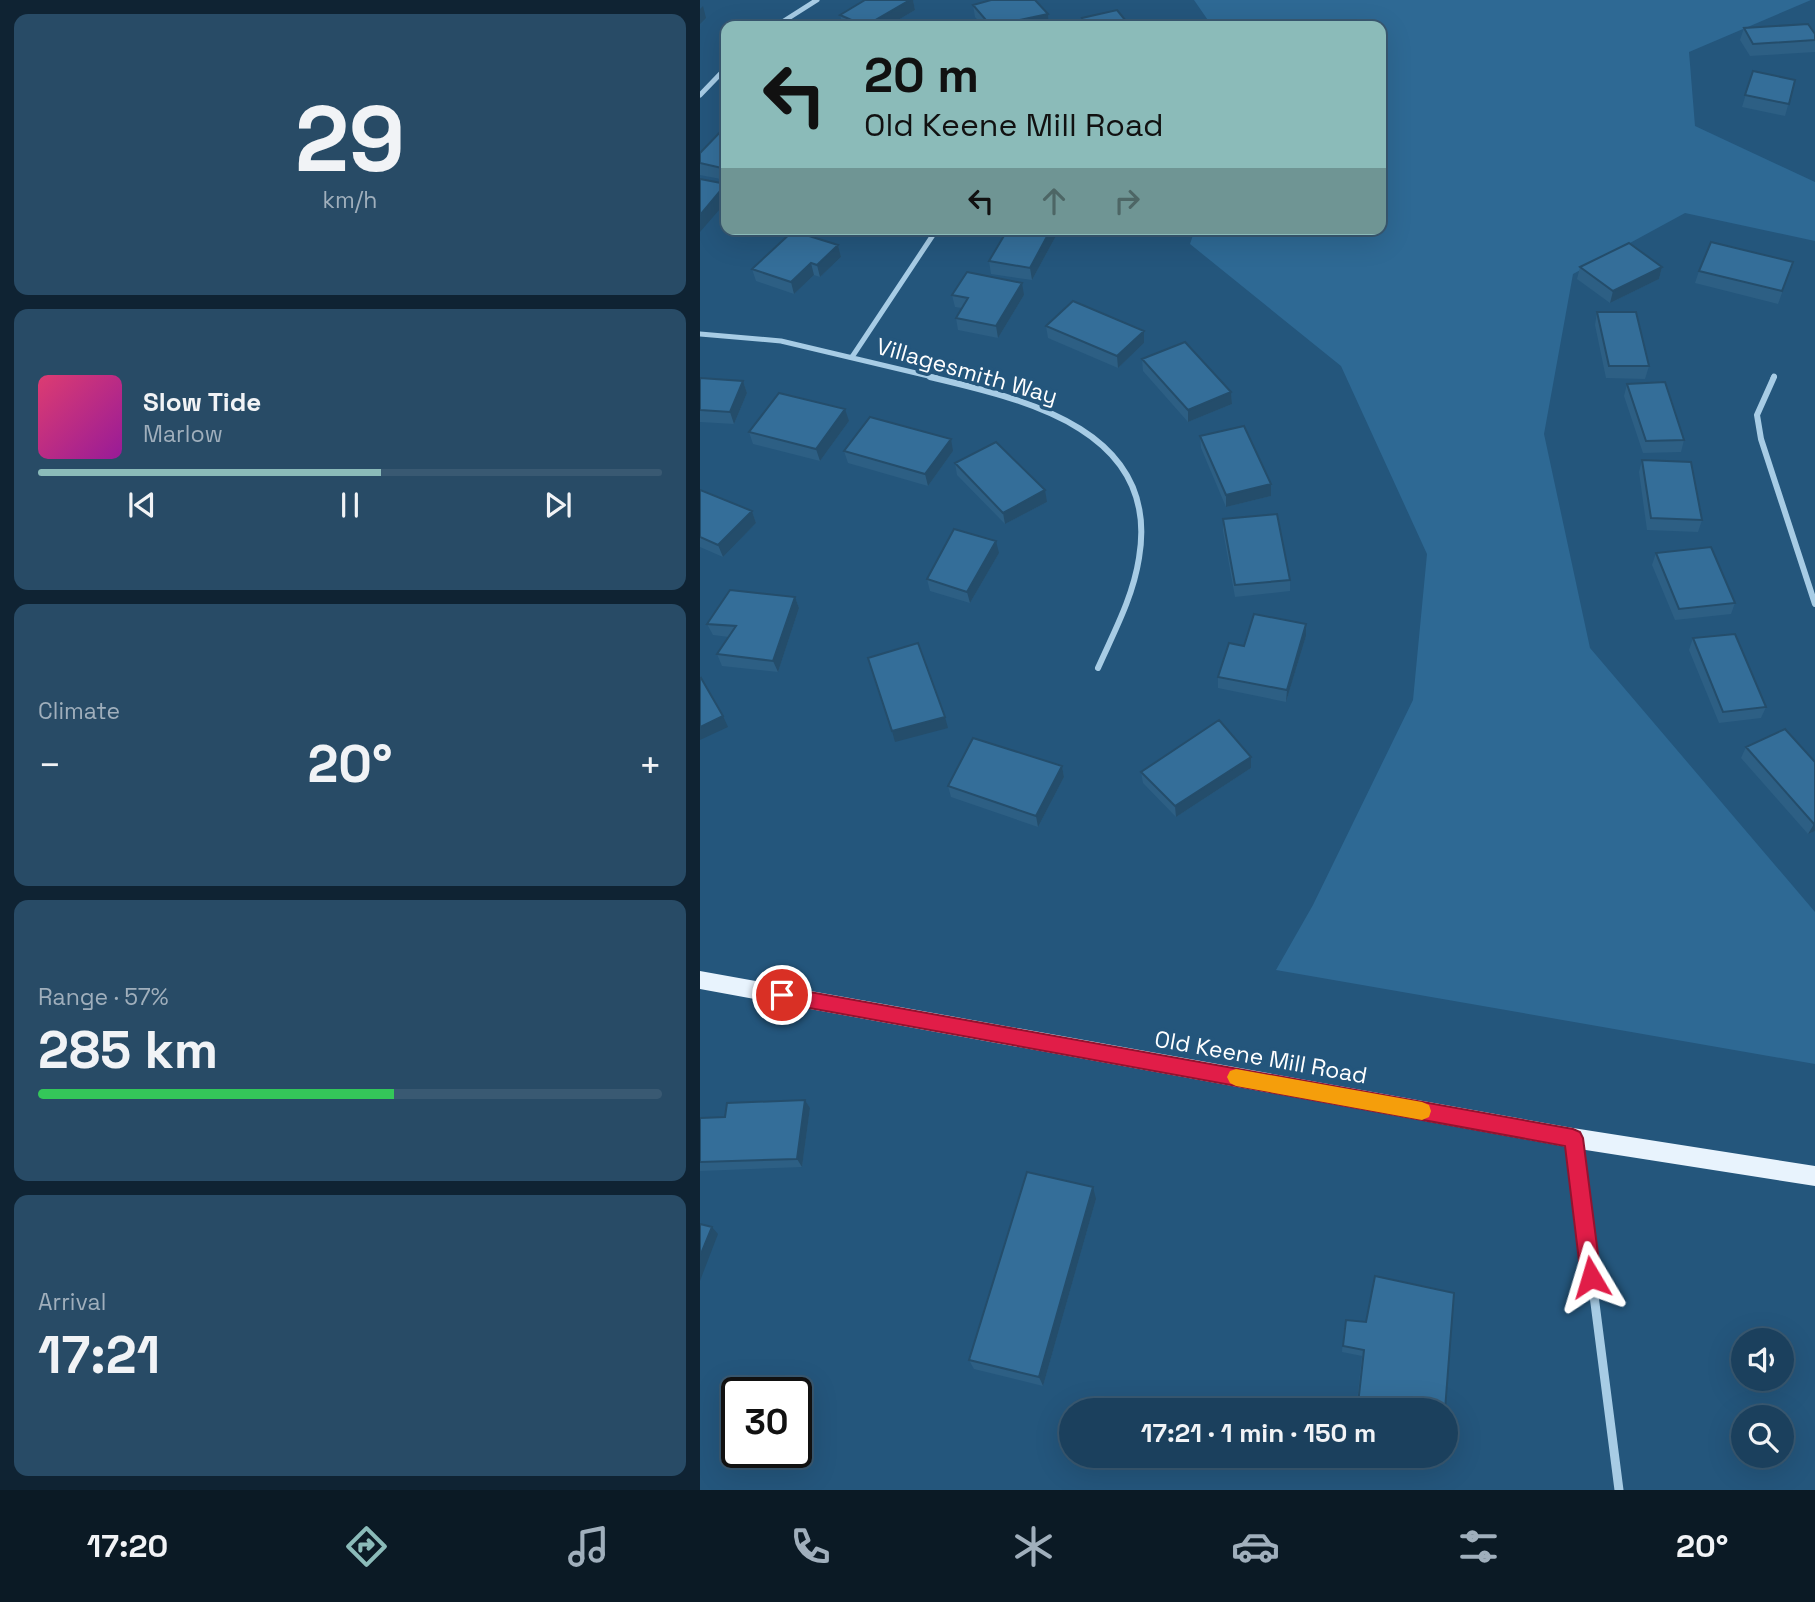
<!DOCTYPE html>
<meta charset="utf-8">
<style>
body{margin:0;font-family:"Space Grotesk",sans-serif;background:#284b66;color:#f1f3f6;height:100vh;display:flex;flex-direction:column;font-size:26px;white-space:nowrap}
*{box-sizing:border-box;margin:0}
p{font-size:23px;color:#a0afbc}
.icon{flex:none;width:38px;height:38px;fill:none;stroke:currentColor;stroke-width:2;stroke-linecap:round;stroke-linejoin:round}
.map{position:relative;flex:1;overflow:hidden}
.sheet{display:flex;flex-direction:column;gap:14px;padding:14px;background:#0f2333;width:700px}
.sheet>*{flex:none}
.guide{position:absolute;left:21px;top:21px;width:665px;height:214px;border-radius:14px;box-shadow:0 7px 28px #0002,0 0 0 2px #395972;background:#8bbbb9;color:#111;overflow:hidden}
.tools{position:absolute;left:1031px;top:1328px;display:grid;gap:14px}
.tools a{display:grid;place-items:center;width:63px;height:63px;border-radius:50%;background:#1b405d;box-shadow:0 7px 28px #0002,0 0 0 2px #395972;font-size:35px}
.speed{position:absolute;left:21px;top:1377px;display:flex;gap:14px;font-size:35px;font-weight:700;text-align:center}
.speed>*{display:grid;place-content:center;width:91px;height:91px;border-radius:50%;background:#1b405d;box-shadow:0 7px 28px #0002,0 0 0 2px #395972;line-height:1}
.speed .limit{border:4px solid #111;border-radius:10px;background:#fff;color:#111}
.pin{position:absolute;display:grid;place-items:center;width:60px;height:60px;color:#fff;margin:-30px;border:4px solid #fff;border-radius:50%;box-shadow:0 2px 7px #0007}
.me{position:absolute;width:77px;margin:-38px;rotate:353deg;stroke-linejoin:round;filter:drop-shadow(0 0 5px #0008)}
.turn{display:flex;align-items:center;gap:24px;height:147px;padding:0 28px;font-size:32px}
.turn .icon{width:91px;height:91px;stroke-width:2.5}
.turn b{display:block;font-size:49px;line-height:60px}
.lanes{display:flex;align-items:center;height:66px;padding:0 28px;background:#0003;justify-content:center;gap:35px;direction:ltr}
.lanes .off{opacity:.35}
.big{font-size:52px;font-weight:700;line-height:1.1}
.sheet .card{flex:1;display:flex;flex-direction:column;justify-content:center;gap:10px;min-width:0;padding:0 24px;border-radius:14px;background:#284b66}
.sheet .dial{align-items:center;gap:0}
.dial b{font-size:91px;line-height:1}
.song{display:flex;align-items:center;gap:21px}
.cover{width:84px;height:84px;border-radius:10px;background:linear-gradient(135deg,hsl(340 70% 55%),hsl(300 70% 35%))}
.played{height:7px;border-radius:4px;background:linear-gradient(90deg,#8bbbb9 55%,#395972 55%)}
.keys{display:flex;justify-content:space-around;direction:ltr}
.heat{display:flex;justify-content:space-between;align-items:center;font-size:38px;direction:ltr}
.charge{height:10px;border-radius:5px;background:linear-gradient(90deg,#34c759 57%,#395972 0)}
.trip{position:absolute;left:359px;top:1398px;width:399px;height:70px;border-radius:35px;background:#1b405d;box-shadow:0 7px 28px #0002,0 0 0 2px #395972;font-weight:700;line-height:70px;text-align:center}
.tab-bar{display:flex;height:112px;justify-content:space-around;align-items:center;background:#0b1a25;color:#a0afbc}
.tab-bar .icon{width:49px;height:49px}
.tab-bar .current{color:#8bbbb9}
.tab-bar b{font-size:32px;color:#f1f3f6}
main{display:flex;flex:1;min-height:0}
.map>svg:first-child{display:block}
.green{fill:#2e6994}
.lines{fill:none;stroke-linecap:round;stroke-linejoin:round}
.minor-far2{stroke:#a7cce5;stroke-width:5}
.minor-far1{stroke:#a7cce5;stroke-width:6}
.minor{stroke:#a7cce5;stroke-width:9}
.primary{fill:#e8f3fd;fill-rule:evenodd}
.wall{fill:#2d5f84}
.shaded-wall{fill:#244d6b}
.building{fill:#346e99;stroke:#244d6b;stroke-width:2}
.route{fill:#e11d48;stroke:#92132f;stroke-width:2}
.slow{fill:#f59e0b}
.labels{text-anchor:middle;stroke-width:7;stroke-linejoin:round;paint-order:stroke}
.street-label{font-size:23px;fill:#fff;stroke:#24567c}
</style>
<main>
<section class="sheet">
<div class="card dial"><b>29</b><p>km/h</p></div>
<div class="card">
<div class="song"><i class="cover"></i><div><b>Slow Tide</b><p>Marlow</p></div></div>
<div class="played"></div>
<div class="keys"><svg class="icon" aria-label="previous" viewBox="0 0 24 24"><path d="M18 5L8 12l10 7zM5 5v14"/></svg><svg class="icon" aria-label="pause" viewBox="0 0 24 24"><path d="M8 5v14M16 5v14"/></svg><svg class="icon" aria-label="next" viewBox="0 0 24 24"><path d="M6 5l10 7-10 7zM19 5v14"/></svg></div>
</div>
<div class="card"><p>Climate</p>
<div class="heat"><a>−</a><b class="big">20°</b><a>+</a></div>
</div>
<div class="card"><p>Range · 57%</p><b class="big">285 km</b><div class="charge"></div></div>
<div class="card"><p>Arrival</p><b class="big">17:21</b></div>
</section>
<div class="map">
<svg width="1115" height="1490" viewBox="0 0 1115 1490">
<rect width="100%" height="100%" fill="#24567c"/>
<!-- green -->
<path class="green" d="M494 0H1111L989 52 995 126 1115 182V241L985 213 873 274 844 434 890 648 1115 912V1064L576 970 613 905 713 700 727 554 641 366 490 244 495 229H681V26H512Z"/>
<g class="lines">
<!-- minor-far2 -->
<path class="minor-far2" d="M76 26 117 0
M0 95 26 68
M0 334 81 341 237 378
M152 357 237 229
M1073 378 1074 376"/>
<!-- minor-far1 -->
<path class="minor-far1" d="M230 377C323 399 461 429 439 558 433 597 414 632 398 668
M1074 377 1057 415 1061 439 1115 604"/>
<!-- minor -->
<path class="minor" d="M874 1140 919 1490"/>
<!-- primary -->
<path class="primary" d="M0 971 873 1128 1115 1166V1186L873 1148 0 989Z"/>
</g>
<!-- wall -->
<path class="wall" d="M165 0H213L215 10 188 26H143L140 15Z
M273 5 348 14 349 26H283L275 17Z
M382 18 430 26H383Z
M1044 28 1115 34V52L1050 56 1040 40Z
M1053 71 1095 80 1085 116 1042 107Z
M26 126V180L0 175V153Z
M106 229H150L147 235Z
M357 234 332 280 291 274 289 261Z
M138 245 141 257 120 277 114 275 94 294 56 281 52 269Z
M1093 262 1078 304 995 283 999 271Z
M880 267H962L959 279 910 303 877 279Z
M252 295H324L298 338 258 330 256 318 262 308 255 307Z
M897 312 949 366 945 379 906 378 895 325Z
M346 326 444 331V343L418 368 348 338Z
M442 359 531 392 532 404 488 422 443 371Z
M0 378 43 381 47 393 34 424 0 422Z
M927 384 984 440 981 452 943 453 924 396Z
M149 421 120 461 53 444 49 432Z
M500 436 571 496 526 507 501 448Z
M144 451H253L228 486 148 463Z
M942 460 1002 520 998 532 947 530 939 472Z
M255 463 347 502 305 524 257 475Z
M0 490 52 511 56 523 23 557 0 547Z
M523 519 590 580V591L535 597 523 531Z
M299 553 270 603 230 591 227 579Z
M956 553 1035 603 1031 614 975 620 952 565Z
M95 597 99 608 78 672 22 666 17 654 29 637 13 635 7 624Z
M606 636 586 702 518 688V677L544 646Z
M993 638 1066 707 1061 718 1019 723 989 650Z
M1046 747 1115 762V831L1108 834 1041 758Z
M362 766 364 777 338 827 251 797 248 786Z
M551 768 476 817 443 783 441 772Z
M105 1100 110 1108 102 1167 0 1171V1118L25 1117Z
M396 1199 343 1386 274 1369 269 1360Z
M644 1327 745 1410H656L662 1356 642 1352Z"/>
<!-- shaded-wall -->
<path class="shaded-wall" d="M210 0H213L215 10 188 26H165Z
M3 6 6 18 0 24V9Z
M348 14 349 26H291Z
M26 185V202L0 232V215Z
M351 229H357V234L332 280 330 268Z
M138 245 141 257 120 277 117 265Z
M111 263 114 275 94 294 91 282Z
M962 267 959 279 910 303 913 291Z
M322 283 324 295 298 338 296 326Z
M444 331V343L418 368 417 356Z
M43 381 47 393 34 424 30 412Z
M531 392 532 404 488 422V410Z
M145 409 149 421 120 461 116 449Z
M251 439 253 451 228 486 225 474Z
M571 484V496L526 507V495Z
M345 490 347 502 305 524 303 513Z
M52 511 56 523 23 557 18 545Z
M296 541 299 553 270 603 267 592Z
M95 597 99 608 78 672 73 661Z
M606 624V636L586 702 587 690Z
M23 716 28 727 0 740V727Z
M245 717 248 728 195 742 192 731Z
M551 757V768L476 817 475 806Z
M362 766 364 777 338 827 336 816Z
M1115 823V831L1108 834 1114 824Z
M105 1100 110 1108 102 1167 97 1159Z
M393 1187 396 1199 343 1386 339 1377Z
M12 1227 18 1234 0 1281V1256Z"/>
<!-- building -->
<path class="building" d="M165 0H210L165 26 140 15Z
M291 0H335L348 14 291 26 273 5Z
M417 10 430 26H388L382 18Z
M1108 24 1115 34V40L1053 44 1044 28Z
M1053 71 1095 80 1089 104 1045 95Z
M26 126V169L0 163V153Z
M0 179 26 184 0 215Z
M308 229H351L330 268 289 261Z
M93 231 138 245 117 265 111 263 91 282 52 269Z
M1011 242 1093 262 1082 291 999 271Z
M929 243 962 267 913 291 880 267Z
M267 272 322 283 296 326 256 318 268 298 252 295Z
M373 301 444 331 417 356 346 326Z
M897 312H936L949 366H909Z
M485 342 531 392 488 410 442 359Z
M0 378 43 381 30 412 0 410Z
M965 382 984 440 946 441 927 384Z
M79 393 145 409 116 449 49 432Z
M170 417 251 439 225 474 144 451Z
M544 426 571 484 526 495 500 436Z
M296 442 345 490 303 513 255 463Z
M942 460 991 462 1002 520 951 518Z
M0 490 52 511 18 545 0 537Z
M577 514 590 580 535 585 523 519Z
M254 529 296 541 267 592 227 579Z
M1011 547 1035 603 979 609 956 553Z
M30 590 95 597 73 661 17 654 36 626 7 624Z
M554 614 606 624 587 690 518 677 529 643 544 646Z
M1035 634 1066 707 1023 712 993 638Z
M218 643 245 717 192 731 168 658Z
M1 678 23 716 0 727V679Z
M519 720 551 757 475 806 441 772Z
M1085 729 1115 762V823L1114 824 1046 747Z
M273 738 362 766 336 816 248 786Z
M105 1100 97 1159 0 1162V1118L25 1117 27 1103Z
M327 1172 393 1187 339 1377 269 1360Z
M0 1224 12 1227 0 1256Z
M675 1276 754 1293 745 1410H686L658 1404 664 1350 643 1346 646 1320 666 1322Z"/>
<!-- route -->
<path class="route" d="M82 987 873 1129 880 1132 883 1138 901 1277 899 1284 891 1287 884 1284 881 1277 865 1146 82 1003 76 1001 73 995 76 989Z"/>
<!-- slow -->
<path class="slow" d="M536 1069 722 1102 729 1105 731 1111 729 1117 722 1120 536 1086 530 1083 527 1077 530 1071Z"/>
<g class="labels">
<!-- street labels -->
<g class="street-label">
<text transform="translate(267 371) rotate(16)" y="8">Villagesmith Way</text>
<text transform="translate(561 1057) rotate(10)" y="8">Old Keene Mill Road</text>
</g>
</g>
</svg>
<div class="tools">
<a><svg class="icon" aria-label="sound" viewBox="0 0 24 24"><path d="M4 9h4l5-4v14l-5-4H4zM17 9q2 3 0 6"/></svg></a>
<a><svg class="icon" aria-label="search" viewBox="0 0 24 24"><circle cx="10" cy="10" r="6"/><path d="M15 15l6 6"/></svg></a>
</div>
<div class="speed"><div class="limit">30</div></div>
<div class="pin" style="left:82px;top:995px;background:#d93025"><svg class="icon" aria-label="arrive" viewBox="0 0 24 24"><path d="M6 21V4h12l-3 4 3 4H6"/></svg></div>
<svg class="me" style="left:891px;top:1277px" viewBox="-20 -20 40 40"><path d="M0-17L14 15 0 8-14 15z" fill="#e11d48" stroke="#fff" stroke-width="4"/></svg>
<div class="trip">17:21 · 1 min · 150 m</div>
<div class="guide">
<div class="turn"><svg class="icon" aria-label="left" viewBox="0 0 24 24"><path d="M17 20v-9H6M10 6l-5 5 5 5"/></svg><div><b>20 m</b>Old Keene Mill Road</div></div>
<div class="lanes"><svg class="icon" aria-label="left" viewBox="0 0 24 24"><path d="M17 20v-9H6M10 6l-5 5 5 5"/></svg><svg class="icon off" aria-label="ahead" viewBox="0 0 24 24"><path d="M12 20V5M6 11l6-6 6 6"/></svg><svg class="icon off" aria-label="right" viewBox="0 0 24 24"><path d="M7 20v-9h11M14 6l5 5-5 5"/></svg></div>
</div>
</div>
</main>
<nav class="tab-bar">
<b>17:20</b>
<svg class="icon current" aria-label="directions" viewBox="0 0 24 24"><path d="M12 3l9 9-9 9-9-9zM9 14v-3h6M13 9l2 2-2 2"/></svg>
<svg class="icon" aria-label="music" viewBox="0 0 24 24"><path d="M9 18V5l10-2v13"/><circle cx="6" cy="18" r="3"/><circle cx="16" cy="16" r="3"/></svg>
<svg class="icon" aria-label="phone" viewBox="0 0 24 24"><path d="M5 4h4l2 5-3 2q2 4 5 5l2-3 5 2v4C11 20 4 13 5 4z"/></svg>
<svg class="icon" aria-label="climate" viewBox="0 0 24 24"><path d="M12 3v18M4 7l16 10M4 17L20 7"/></svg>
<svg class="icon" aria-label="car" viewBox="0 0 24 24"><path d="M5 17H2v-5l4-1 3-4h7l3 4 3 1v5h-3M9 17h6M6 11h13"/><circle cx="7" cy="17" r="2"/><circle cx="17" cy="17" r="2"/></svg>
<svg class="icon" aria-label="filters" viewBox="0 0 24 24"><path d="M4 7h16M4 17h16"/><circle cx="9" cy="7" r="2"/><circle cx="15" cy="17" r="2"/></svg>
<b>20°</b>
</nav>
